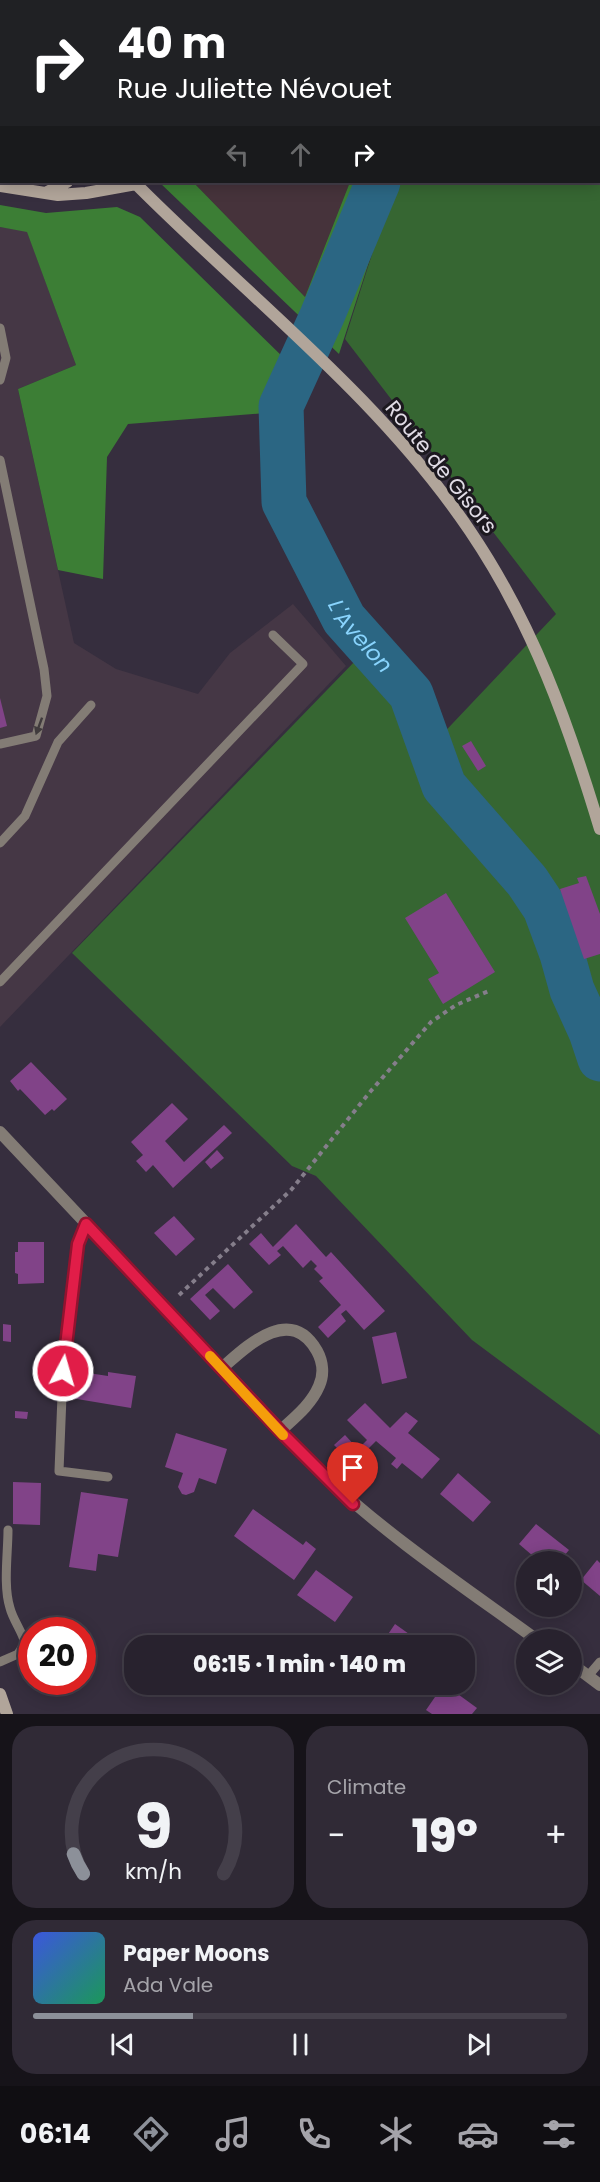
<!DOCTYPE html>
<meta charset="utf-8">
<style>
body{margin:0;font-family:Poppins,sans-serif;background:#302a36;color:#f1f3f6;height:100vh;display:flex;flex-direction:column;font-size:22px;white-space:nowrap}
*{box-sizing:border-box;margin:0}
p{font-size:20px;color:#a5a4aa}
.icon{flex:none;width:33px;height:33px;fill:none;stroke:currentColor;stroke-width:2;stroke-linecap:round;stroke-linejoin:round}
.map{position:relative;height:1714px;overflow:hidden}
.details{display:flex;flex-direction:column;gap:12px;padding:12px;background:#161319;flex:1}
.details>*{flex:none}
.guide{position:absolute;left:0px;top:0px;width:600px;height:183px;box-shadow:0 3px 15px #0003,0 0 0 2px #443f4a;background:#202124;color:#fff;overflow:hidden}
.controls{position:absolute;left:516px;top:1551px;display:grid;gap:12px}
.controls a{display:grid;place-items:center;width:66px;height:66px;border-radius:50%;background:#28222e;box-shadow:0 3px 15px #0003,0 0 0 2px #443f4a;font-size:30px}
.speed{position:absolute;left:18px;top:1617px;display:flex;gap:12px;font-size:30px;font-weight:700;text-align:center}
.speed>*{display:grid;place-content:center;width:78px;height:78px;border-radius:50%;background:#28222e;box-shadow:0 3px 15px #0003,0 0 0 2px #443f4a;line-height:1}
.speed .limit{border:9px solid #d22;background:#fff;color:#111}
.pin{position:absolute;display:grid;place-items:center;width:51px;height:51px;color:#fff;margin:-62px -26px;border-radius:50% 50% 50% 0;rotate:-45deg;box-shadow:0 0 6px #0007}
.pin .icon{rotate:45deg}
.me{position:absolute;width:66px;margin:-33px;rotate:6deg;stroke-linejoin:round;filter:drop-shadow(0 0 4px #0008)}
.turn{display:flex;align-items:center;gap:21px;height:126px;padding:0 18px;font-size:27px}
.turn .icon{width:78px;height:78px;stroke-width:2.5}
.turn b{display:block;font-size:42px;line-height:51px}
.lanes{display:flex;align-items:center;height:57px;padding:0 18px;background:#0003;justify-content:center;gap:30px;direction:ltr}
.lanes .off{opacity:.35}
.big{font-size:45px;font-weight:800;line-height:1.1}
.details .widget{flex:1;display:flex;flex-direction:column;justify-content:center;gap:9px;min-width:0;padding:0 21px;border-radius:24px;background:#302a36}
.details .dial{align-items:center;gap:0}
.dial svg{height:156px;overflow:visible;fill:none;stroke:#443f4a;stroke-width:7;stroke-linecap:round;text-anchor:middle}
.dial text{fill:#f1f3f6;stroke:none}
.song{display:flex;align-items:center;gap:18px}
.cover{width:72px;height:72px;border-radius:9px;background:linear-gradient(135deg,hsl(230 70% 55%),hsl(150 70% 35%))}
.played{height:6px;border-radius:3px;background:linear-gradient(90deg,#8c9099 30%,#443f4a 30%)}
.keys{display:flex;justify-content:space-around;direction:ltr}
.heat{display:flex;justify-content:space-between;align-items:center;font-size:33px;direction:ltr}
.details .tiles{flex:1;display:grid;gap:12px;grid-template-columns:1fr 1fr}
.widget:last-child{grid-column:span 2}
.trip{position:absolute;left:124px;top:1635px;width:351px;height:60px;border-radius:24px;background:#28222e;box-shadow:0 3px 15px #0003,0 0 0 2px #443f4a;font-weight:800;line-height:60px;text-align:center}
.dock{display:flex;height:96px;justify-content:space-around;align-items:center;background:#100e12;color:#a5a4aa}
.dock .icon{width:42px;height:42px}
.dock .selected{color:#8c9099}
.dock b{font-size:27px;color:#f1f3f6}
.map>svg:first-child{display:block}
.commercial{fill:#453745}
.industrial{fill:#46333b}
.green{fill:#366632}
.forest{fill:#3c7e35}
.lines{fill:none;stroke-linecap:round;stroke-linejoin:round}
.river{stroke:#2b6683;stroke-width:45}
.building{fill:#814388}
.path{stroke:#857e8b;stroke-width:4;stroke-dasharray:4.5 4.5;stroke-linecap:butt}
.service{stroke:#837c75;stroke-width:9}
.minor{stroke:#837c75;stroke-width:12}
.tertiary{stroke:#837c75;stroke-width:12}
.secondary{stroke:#b1a59a;stroke-width:12}
.oneway{fill:#403b3d}
.route-casing{stroke:#92132f;stroke-width:15}
.route{stroke:#e11d48;stroke-width:10}
.slow{stroke:#f59e0b;stroke-width:10}
.labels{text-anchor:middle;stroke-width:6;stroke-linejoin:round;paint-order:stroke}
.street-label{font-size:21px;fill:#e1dce6;stroke:#1c181f}
.water-label{font-size:22px;font-style:italic;fill:#89d4fd;stroke:#1c181f}
</style>
<div class="map">
<svg width="600" height="1714" viewBox="0 0 600 1714">
<rect width="100%" height="100%" fill="#362e3e"/>
<!-- commercial -->
<path class="commercial" d="M0 227 27 231 76 365 18 389 74 643 116 669 198 694 230 653 293 604 346 666 0 1027Z"/>
<!-- industrial -->
<path class="industrial" d="M17 0H365V1L18 2Z
M193 182H350L305 297Z"/>
<!-- green -->
<path class="green" d="M402 0H600V1435L472 1340 316 1176 292 1166 72 953 358 658 435 742 556 614 345 339 395 182H598V2Z"/>
<!-- forest -->
<path class="forest" d="M159 182H193L305 297 350 182H395L339 354Z
M0 205 46 213 117 207 140 217 288 362 265 413 128 424 107 457 103 579 58 570 18 389 76 365 27 232 0 227Z"/>
<g class="lines">
<!-- river -->
<g class="river">
<path d="M384 0V2"/>
<path id="s1" d="M378 182 322 316 281 406 284 502 344 619 411 694 444 786 527 881 545 908 562 954 572 990 591 1032 600 1059"/>
</g>
</g>
<!-- building -->
<path class="building" d="M0 698 7 726 0 728Z
M471 741 486 766 478 771 462 746Z
M586 876 600 914V954L584 959 560 889 579 883 577 878Z
M446 893 495 972 443 1004 428 979 439 973 405 918Z
M31 1062 67 1099 54 1111 52 1109 45 1115 20 1089 18 1091 10 1081Z
M172 1103 188 1119 165 1141 184 1162 224 1125 232 1133 173 1188 153 1165 146 1172 136 1161 143 1155 131 1142Z
M217 1150 224 1158 211 1169 205 1162Z
M174 1216 195 1239 176 1256 154 1233Z
M296 1224 326 1257 331 1252 385 1311 364 1330 346 1310 341 1314 346 1321 328 1338 318 1327 341 1305 319 1281 323 1278 314 1269 317 1266 311 1260 303 1268 283 1246 277 1251 281 1255 269 1265 249 1244 261 1233 273 1247Z
M18 1242H44V1283L18 1284V1274L15 1273V1252H18Z
M228 1264 253 1292 234 1309 213 1288 205 1295 220 1311 210 1320 190 1299Z
M3 1324 11 1325V1342L3 1341Z
M396 1332 407 1378 382 1384 372 1337Z
M75 1371 108 1376V1372L136 1376 131 1408 71 1398Z
M365 1403 390 1428 406 1412 418 1421 408 1433 440 1459 422 1479 402 1463 397 1469 391 1464 396 1458 376 1441 353 1464 334 1445 345 1435 358 1449 367 1440 347 1420Z
M15 1411 28 1412 27 1419 15 1418Z
M176 1433 227 1449 216 1484 199 1478 194 1492 186 1495 182 1494 178 1487 183 1473 165 1467Z
M458 1473 491 1502 473 1522 440 1494Z
M13 1482 41 1483 40 1525 13 1524Z
M81 1492 128 1499 118 1557 98 1554 96 1571 69 1567Z
M253 1509 303 1545 306 1541 316 1549 294 1580 234 1536Z
M536 1524 569 1550 559 1562H540L519 1544Z
M597 1560 600 1563V1596L581 1580Z
M316 1570 353 1597 335 1622 297 1595Z
M395 1624 426 1646H380Z
M444 1684 477 1708 472 1714H432L426 1710Z"/>
<g class="lines">
<!-- path -->
<path class="path" d="M179 1295 291 1190 370 1092 431 1022 456 1005 491 990"/>
<!-- service -->
<path class="service" d="M0 328 6 358 0 380
M0 460 44 669 47 696 36 736 0 744
M0 843 25 816 58 742 91 705
M0 982 303 664 273 635
M86 1224 78 1244 63 1371 59 1471 108 1477
M0 1662 18 1654 25 1643C22 1631 13 1620 10 1608 3 1586 8 1553 8 1530
M588 1676 600 1662"/>
<!-- minor -->
<path class="minor" d="M222 1368C247 1346 290 1304 317 1351 323 1362 324 1375 319 1386 311 1405 294 1418 280 1431"/>
<!-- tertiary -->
<path class="tertiary" d="M0 1132 323 1475C389 1537 464 1587 537 1640
M572 1664 600 1685"/>
<!-- secondary -->
<path class="secondary" d="M0 59V67
M0 128H2
M134 182C247 296 379 396 470 531 533 624 568 723 600 829
M0 186 58 195 86 193 136 184
M47 192 67 182
M0 1694 7 1714"/>
</g>
<!-- one-way arrows -->
<defs><path id="oneway-solid" d="M-6-.8H1V-3.2L6.5 0L1 3.2V.8H-6Z" transform="scale(1.5)"/></defs>
<use class="oneway" href="#oneway-solid" transform="translate(39 726) rotate(110)"/>
<g class="lines">
<defs>
<path id="route" d="M63 1371 78 1244 86 1224 280 1431 353 1504"/>
</defs>
<!-- route casing -->
<use href="#route" class="route-casing"/>
<!-- route -->
<use href="#route" class="route"/>
<!-- slow -->
<path class="slow" d="M210 1356 283 1435"/>
</g>
<g class="labels">
<!-- street labels -->
<g class="street-label">
<text transform="translate(441 467) rotate(51)" y="7">Route de Gisors</text>
</g>
<!-- water labels -->
<g class="water-label">
<text dy="8" stroke="none"><textPath href="#s1" startOffset="495">L'Avelon</textPath></text>
</g>
</g>
</svg>
<div class="controls">
<a><svg class="icon" aria-label="sound" viewBox="0 0 24 24"><path d="M4 9h4l5-4v14l-5-4H4zM17 9q2 3 0 6"/></svg></a>
<a><svg class="icon" aria-label="layers" viewBox="0 0 24 24"><path d="M12 4l9 5-9 5-9-5zM3 14l9 5 9-5"/></svg></a>
</div>
<div class="speed"><div class="limit">20</div></div>
<div class="pin" style="left:353px;top:1504px;background:#d93025"><svg class="icon" aria-label="arrive" viewBox="0 0 24 24"><path d="M6 21V4h12l-3 4 3 4H6"/></svg></div>
<svg class="me" style="left:63px;top:1371px" viewBox="-20 -20 40 40"><circle r="17" fill="#e11d48" stroke="#fff" stroke-width="3"/><path d="M0-11L8 9 0 5-8 9z" fill="#fff"/></svg>
<div class="trip">06:15 · 1 min · 140 m</div>
<div class="guide">
<div class="turn"><svg class="icon" aria-label="right" viewBox="0 0 24 24"><path d="M7 20v-9h11M14 6l5 5-5 5"/></svg><div><b>40 m</b>Rue Juliette Névouet</div></div>
<div class="lanes"><svg class="icon off" aria-label="left" viewBox="0 0 24 24"><path d="M17 20v-9H6M10 6l-5 5 5 5"/></svg><svg class="icon off" aria-label="ahead" viewBox="0 0 24 24"><path d="M12 20V5M6 11l6-6 6 6"/></svg><svg class="icon" aria-label="right" viewBox="0 0 24 24"><path d="M7 20v-9h11M14 6l5 5-5 5"/></svg></div>
</div>
</div>
<section class="details">
<div class="tiles">
<div class="widget dial"><svg viewBox="0 0 100 80">
<path d="M14 69A42 42 0 1 1 86 69"/>
<path d="M14 69A42 42 0 0 1 9 59" stroke="#8c9099"/>
<text x="50" y="56" font-size="32" font-weight="700">9</text>
<text x="50" y="72" font-size="11">km/h</text>
</svg></div>
<div class="widget"><p>Climate</p>
<div class="heat"><a>−</a><b class="big">19°</b><a>+</a></div>
</div>
<div class="widget">
<div class="song"><i class="cover"></i><div><b>Paper Moons</b><p>Ada Vale</p></div></div>
<div class="played"></div>
<div class="keys"><svg class="icon" aria-label="previous" viewBox="0 0 24 24"><path d="M18 5L8 12l10 7zM5 5v14"/></svg><svg class="icon" aria-label="pause" viewBox="0 0 24 24"><path d="M8 5v14M16 5v14"/></svg><svg class="icon" aria-label="next" viewBox="0 0 24 24"><path d="M6 5l10 7-10 7zM19 5v14"/></svg></div>
</div>
</div>
</section>
<nav class="dock">
<b>06:14</b>
<svg class="icon selected" aria-label="directions" viewBox="0 0 24 24"><path d="M12 3l9 9-9 9-9-9zM9 14v-3h6M13 9l2 2-2 2"/></svg>
<svg class="icon" aria-label="music" viewBox="0 0 24 24"><path d="M9 18V5l10-2v13"/><circle cx="6" cy="18" r="3"/><circle cx="16" cy="16" r="3"/></svg>
<svg class="icon" aria-label="phone" viewBox="0 0 24 24"><path d="M5 4h4l2 5-3 2q2 4 5 5l2-3 5 2v4C11 20 4 13 5 4z"/></svg>
<svg class="icon" aria-label="climate" viewBox="0 0 24 24"><path d="M12 3v18M4 7l16 10M4 17L20 7"/></svg>
<svg class="icon" aria-label="car" viewBox="0 0 24 24"><path d="M5 17H2v-5l4-1 3-4h7l3 4 3 1v5h-3M9 17h6M6 11h13"/><circle cx="7" cy="17" r="2"/><circle cx="17" cy="17" r="2"/></svg>
<svg class="icon" aria-label="filters" viewBox="0 0 24 24"><path d="M4 7h16M4 17h16"/><circle cx="9" cy="7" r="2"/><circle cx="15" cy="17" r="2"/></svg>
</nav>
